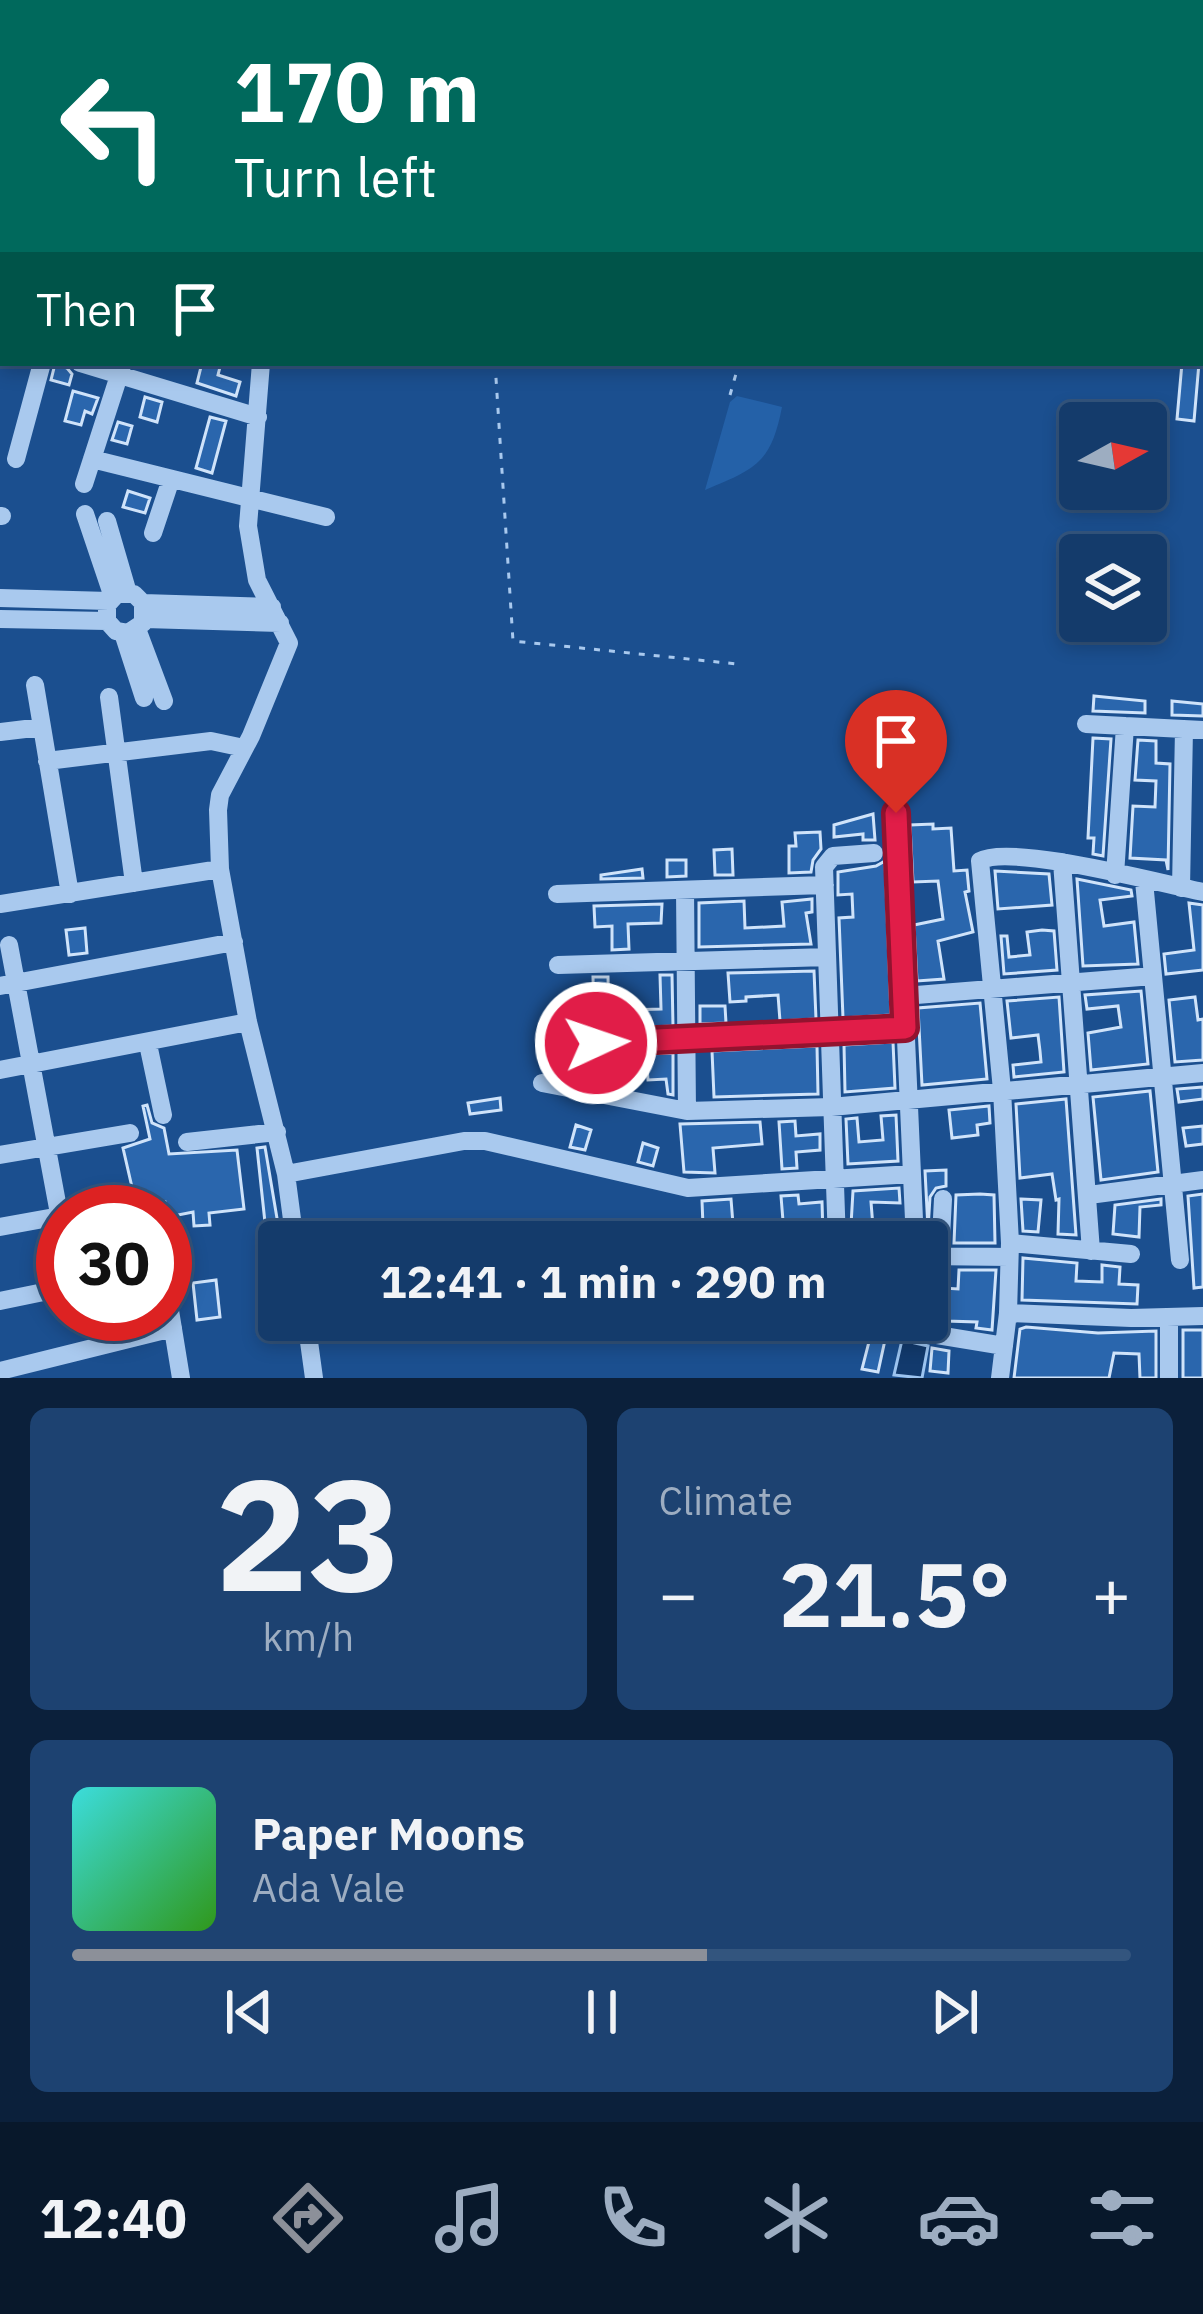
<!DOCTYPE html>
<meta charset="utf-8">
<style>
body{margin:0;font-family:"IBM Plex Sans",sans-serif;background:#1d4271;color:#f1f3f6;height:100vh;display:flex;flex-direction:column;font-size:45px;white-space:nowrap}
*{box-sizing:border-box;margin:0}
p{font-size:39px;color:#9dadc1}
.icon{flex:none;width:66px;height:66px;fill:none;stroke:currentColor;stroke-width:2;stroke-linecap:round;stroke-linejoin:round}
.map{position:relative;height:1378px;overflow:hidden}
.panel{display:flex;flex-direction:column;gap:30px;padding:30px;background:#0b203b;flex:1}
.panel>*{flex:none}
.hud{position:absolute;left:0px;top:0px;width:1203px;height:366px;box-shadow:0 6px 18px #0003,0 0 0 3px #33557e;background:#00695c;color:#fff;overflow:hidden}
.needle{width:78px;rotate:82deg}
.controls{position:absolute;left:1059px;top:402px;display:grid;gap:24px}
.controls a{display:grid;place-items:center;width:108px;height:108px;border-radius:12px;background:#143b6b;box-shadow:0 6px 18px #0003,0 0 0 3px #33557e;font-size:60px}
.speed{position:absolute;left:36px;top:1185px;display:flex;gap:24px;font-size:60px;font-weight:700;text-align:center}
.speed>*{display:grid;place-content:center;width:156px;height:156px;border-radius:50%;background:#143b6b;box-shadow:0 6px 18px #0003,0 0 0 3px #33557e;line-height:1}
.speed .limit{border:18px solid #d22;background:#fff;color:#111}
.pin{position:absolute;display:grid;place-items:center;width:102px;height:102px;color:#fff;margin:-123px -51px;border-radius:50% 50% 50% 0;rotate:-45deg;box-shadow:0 0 12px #0007}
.pin .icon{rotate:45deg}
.me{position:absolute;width:132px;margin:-66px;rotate:87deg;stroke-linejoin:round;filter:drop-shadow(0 0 9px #0008)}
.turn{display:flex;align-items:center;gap:42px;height:252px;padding:0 36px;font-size:54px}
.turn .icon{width:156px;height:156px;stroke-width:2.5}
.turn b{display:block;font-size:84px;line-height:102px}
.then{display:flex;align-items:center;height:114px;padding:0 36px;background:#0003;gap:24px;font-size:45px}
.big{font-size:90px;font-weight:700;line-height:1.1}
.panel .tile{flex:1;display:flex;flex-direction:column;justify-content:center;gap:18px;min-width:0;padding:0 42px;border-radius:18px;background:#1d4271}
.panel .dial{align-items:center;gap:0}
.dial b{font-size:156px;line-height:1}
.song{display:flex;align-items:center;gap:36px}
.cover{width:144px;height:144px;border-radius:18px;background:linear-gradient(135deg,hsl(180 70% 55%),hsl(110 70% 35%))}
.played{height:12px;border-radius:6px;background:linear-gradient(90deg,#8c9099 60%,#33557e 60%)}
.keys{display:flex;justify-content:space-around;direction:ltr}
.heat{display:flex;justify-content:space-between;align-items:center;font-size:66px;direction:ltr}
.panel .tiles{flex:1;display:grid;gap:30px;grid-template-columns:1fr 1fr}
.tile:last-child{grid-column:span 2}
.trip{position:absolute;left:258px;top:1221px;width:690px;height:120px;border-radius:12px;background:#143b6b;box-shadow:0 6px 18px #0003,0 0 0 3px #33557e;font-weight:700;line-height:120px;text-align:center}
.tabs{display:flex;height:192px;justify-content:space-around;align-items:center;background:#08182b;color:#9dadc1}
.tabs .icon{width:84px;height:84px}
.tabs .current{color:#8c9099}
.tabs b{font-size:54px;color:#f1f3f6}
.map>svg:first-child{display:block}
.green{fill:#2461a8}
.water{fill:#123a6d;stroke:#9cc4f0;stroke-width:3}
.building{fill:#2a66ad;stroke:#cfe3fa;stroke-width:3}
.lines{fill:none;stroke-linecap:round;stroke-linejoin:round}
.path{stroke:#a9c9ee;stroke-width:3;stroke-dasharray:6 9;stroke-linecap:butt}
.minor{stroke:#a9c9ee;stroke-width:18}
.route-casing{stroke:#92132f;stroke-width:30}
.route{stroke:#e11d48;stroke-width:21}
</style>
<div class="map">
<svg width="1203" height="1378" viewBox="0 0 1203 1378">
<rect width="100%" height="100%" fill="#1b4f8f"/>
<!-- green -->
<path class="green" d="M737 396 782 407C771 464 755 469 705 490L730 402Z"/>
<!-- water -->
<path class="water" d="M902 1340 928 1346 922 1378 894 1375Z"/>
<!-- building -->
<path class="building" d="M202 363H221L218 375 240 382 236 396 197 383Z
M1182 363H1199L1194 421 1177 419Z
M55 364 67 368 72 374 69 385 51 380Z
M73 391 98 398 92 414 85 411 81 425 65 421Z
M145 397 162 402 157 422 140 417Z
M210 417 226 421 212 473 196 468Z
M118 422 132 426 127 444 112 440Z
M128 491 150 498 145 513 123 507Z
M1094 696 1145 701V713L1093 711Z
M1172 701 1203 704V716L1172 715Z
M1093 738 1111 739 1103 856 1093 854 1094 838H1088Z
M1138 740 1156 741V763L1170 764 1168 870 1166 860 1130 858 1133 806 1155 807 1156 781 1135 780Z
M873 814 875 840H863V834L834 837V825Z
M933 824V829L951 828 954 871 967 870 969 891 965 892 973 932 938 941 944 979 917 981 914 925 943 919 938 881 913 882 910 825Z
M820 832 821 849 813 860 811 872 789 873V846H796L795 833Z
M732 849 733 875H715L714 850Z
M667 860H686V876L667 877Z
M885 861 891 1015 843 1018 839 918 853 917 852 894 838 895V872L876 866Z
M642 869 643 878 601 879V875Z
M995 871 1049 874 1052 905 998 909Z
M1077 879 1131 890 1132 896 1100 900 1104 926 1134 922 1138 964 1083 966Z
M812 899V912L806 913 811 944 699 947V903L744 901 745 928 784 926 782 902Z
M1189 903 1203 905V970L1166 974 1164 954 1194 950Z
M662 904 661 923 628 924 629 949 612 950V926L595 927 594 906Z
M85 928 87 953 69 955 66 930Z
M1042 930 1054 931 1057 970 1004 974 1001 936H1007L1009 957 1030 955 1027 932Z
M814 971 816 1019 780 1021 778 995 746 997V1001L730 1002 728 973Z
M660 975H672L673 1026 628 1028 627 1010 661 1009Z
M593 977H608L609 1029H594Z
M1141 991 1148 1064 1091 1070 1088 1033 1121 1027 1118 1006 1087 1009 1085 995Z
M1059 997 1064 1072 1014 1077 1013 1065 1041 1062 1040 1051 1038 1035 1011 1038 1007 1001Z
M1195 997 1198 1020 1203 1019V1060L1175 1062 1169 1000Z
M980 1003 987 1079 922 1085 918 1008Z
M700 1006H725L726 1023 700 1024Z
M893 1042 895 1088 845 1092 844 1045Z
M817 1046 818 1094 714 1097 712 1051Z
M673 1053V1095L668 1094 666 1079 648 1080 646 1054Z
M627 1055 630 1086 562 1073 561 1058Z
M1203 1087V1099L1179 1102 1177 1089Z
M1150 1091 1158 1172 1101 1180 1093 1097Z
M500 1098 501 1110 470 1114 468 1103Z
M1066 1099 1076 1235 1058 1234 1059 1199 1056 1200 1052 1174 1020 1178 1016 1104Z
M147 1105 152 1123 164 1128 169 1154 237 1150 244 1209 209 1213 210 1225 194 1226 193 1212 168 1217 165 1202 137 1209 123 1148 150 1139 143 1106Z
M989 1106 990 1123 977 1125 978 1135 952 1138 949 1110Z
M896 1115 898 1161 848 1164 846 1119 857 1118 859 1142 883 1140 881 1116Z
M795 1121 796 1136 820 1134V1150L796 1152 797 1168 782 1169 779 1122Z
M760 1122 762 1144 713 1148 715 1173 684 1172 680 1124Z
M576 1125 591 1130 585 1150 570 1147Z
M1203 1126V1144L1186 1146 1183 1128Z
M643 1143 658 1148 653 1166 638 1162Z
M265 1147 281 1242 279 1268 270 1269 257 1148Z
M946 1170V1186L936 1188 930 1197 928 1229 925 1171Z
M899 1188 900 1203 871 1202 873 1227 901 1226 902 1242H850L853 1191Z
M980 1194 994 1195 995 1243H954L956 1195Z
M1203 1194V1287L1194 1288 1188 1196Z
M798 1195 799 1204 822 1202 823 1235 803 1236 802 1220 783 1221 781 1196Z
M731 1199 733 1224 703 1226 702 1201Z
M1021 1199 1041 1200 1038 1232 1023 1231Z
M1161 1199V1205L1140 1207 1139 1237 1113 1234 1115 1205Z
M766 1224 767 1242H750L749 1225Z
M1023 1258 1077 1263 1076 1281 1102 1282V1265L1120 1267 1119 1284 1138 1285 1137 1304 1022 1300Z
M959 1270H996L992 1330 976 1328 977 1322 946 1321 947 1306 927 1305V1287L958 1289Z
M216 1280 220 1317 197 1320 193 1283Z
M1026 1327 1098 1333 1156 1331V1378H1140L1139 1354 1114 1353 1109 1378H1014L1020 1329Z
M1183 1330H1203V1378H1183Z
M870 1338 885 1340 878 1372 862 1369Z
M932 1348 949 1351 948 1373 930 1371Z"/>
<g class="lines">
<!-- path -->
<path class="path" d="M495 363 513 641 737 664
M730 395 739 363"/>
<!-- minor -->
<path class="minor" d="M2 0 3 13
M90 0V3
M176 0V3
M436 0 437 3
M637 0 638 3
M713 0 714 3
M802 0 803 3
M254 3 257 0
M659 3 674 0
M0 33H3
M1200 38H1203
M1200 120H1203
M0 157H3
M0 223 3 214
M0 240 3 241
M0 337 3 338
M80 363 258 417
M261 363 248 526 257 580 289 643 251 736 220 795 218 810 220 869 248 1022 286 1174 295 1242
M16 459 42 363
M92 459 326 517
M84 484 123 363
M85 514 113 597
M0 516H2
M107 521 128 593
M153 533 171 479
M0 598 109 601
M143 603 272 607
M0 619 107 621 116 631 128 633 143 623V603L134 594H117L107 605V621
M145 619 280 623
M137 629 164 701
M123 633 144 698
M35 685 70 894
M109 697 134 883
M1086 724 1203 730
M0 732 42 727
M47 761 211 741 244 748
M896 813 915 1242
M1062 862 1091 1251
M1115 875 1125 726
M1144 881 1180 1260
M1181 888 1184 729
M685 890 687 1111
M557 894 825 885
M0 904 220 869
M9 945 63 1235
M558 965 827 957
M0 986 234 942
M904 996 1153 976
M148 1044 163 1115
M551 1045 906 1028
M0 1070 248 1022
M542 1083 687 1111 831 1107 1203 1073
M187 1142 277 1132
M0 1155 130 1133
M286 1174 464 1141H485L688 1188 912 1174
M1089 1195 1203 1180
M0 1227 60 1216
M440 1239 480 1232 550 1242
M837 1242 824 867 833 856 874 853
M1010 1243 1131 1254
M927 1256 1009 1257
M940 1256 943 1199
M165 1280 181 1378
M0 1301 63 1288
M1008 1313 1131 1318 1203 1316
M1169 1317V1378
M306 1320 314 1378
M846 1320 1004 1346
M308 1334 413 1320
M0 1371 173 1328
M1000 1378 1008 1313 1010 1243 1002 1090 980 861C1009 843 1162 884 1203 892"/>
</g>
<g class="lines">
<defs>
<path id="route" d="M596 1043 905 1028 896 813"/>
</defs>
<!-- route casing -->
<use href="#route" class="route-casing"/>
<!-- route -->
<use href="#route" class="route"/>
</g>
</svg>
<div class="controls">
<a><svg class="needle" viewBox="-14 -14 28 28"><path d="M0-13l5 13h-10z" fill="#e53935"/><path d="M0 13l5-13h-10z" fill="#9dadc1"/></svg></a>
<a><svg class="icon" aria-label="layers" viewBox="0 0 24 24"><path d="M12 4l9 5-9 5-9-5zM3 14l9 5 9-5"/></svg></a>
</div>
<div class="speed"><div class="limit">30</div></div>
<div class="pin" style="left:896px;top:813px;background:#d93025"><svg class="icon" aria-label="arrive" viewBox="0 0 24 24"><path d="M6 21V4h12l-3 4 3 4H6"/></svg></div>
<svg class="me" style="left:596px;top:1043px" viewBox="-20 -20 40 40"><circle r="17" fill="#e11d48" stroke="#fff" stroke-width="3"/><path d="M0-11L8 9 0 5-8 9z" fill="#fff"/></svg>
<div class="trip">12:41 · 1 min · 290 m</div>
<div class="hud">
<div class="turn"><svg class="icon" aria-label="left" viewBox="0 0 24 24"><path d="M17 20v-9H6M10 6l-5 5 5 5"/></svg><div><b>170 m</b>Turn left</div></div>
<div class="then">Then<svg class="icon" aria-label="arrive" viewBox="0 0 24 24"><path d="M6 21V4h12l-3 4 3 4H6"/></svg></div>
</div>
</div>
<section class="panel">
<div class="tiles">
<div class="tile dial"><b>23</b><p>km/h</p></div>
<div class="tile"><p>Climate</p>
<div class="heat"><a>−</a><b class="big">21.5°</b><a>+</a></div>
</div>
<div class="tile">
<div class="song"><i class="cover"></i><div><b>Paper Moons</b><p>Ada Vale</p></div></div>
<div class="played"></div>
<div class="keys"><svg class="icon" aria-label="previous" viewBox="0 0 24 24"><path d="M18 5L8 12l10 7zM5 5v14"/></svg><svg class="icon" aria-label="pause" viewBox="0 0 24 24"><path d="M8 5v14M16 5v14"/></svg><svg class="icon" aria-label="next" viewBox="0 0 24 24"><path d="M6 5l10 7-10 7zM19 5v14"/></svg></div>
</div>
</div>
</section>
<nav class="tabs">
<b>12:40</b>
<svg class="icon current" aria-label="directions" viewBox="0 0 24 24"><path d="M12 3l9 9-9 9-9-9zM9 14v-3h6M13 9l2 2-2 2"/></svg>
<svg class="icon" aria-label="music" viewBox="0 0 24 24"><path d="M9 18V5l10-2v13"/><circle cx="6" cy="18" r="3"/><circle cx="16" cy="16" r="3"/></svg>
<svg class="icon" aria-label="phone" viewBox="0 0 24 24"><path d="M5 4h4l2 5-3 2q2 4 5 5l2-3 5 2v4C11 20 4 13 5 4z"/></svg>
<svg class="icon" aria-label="climate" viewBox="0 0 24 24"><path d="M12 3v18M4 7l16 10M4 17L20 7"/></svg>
<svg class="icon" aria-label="car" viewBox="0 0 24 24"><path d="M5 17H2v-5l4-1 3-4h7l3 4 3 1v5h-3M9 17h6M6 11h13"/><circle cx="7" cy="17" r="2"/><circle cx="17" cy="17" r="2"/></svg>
<svg class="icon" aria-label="filters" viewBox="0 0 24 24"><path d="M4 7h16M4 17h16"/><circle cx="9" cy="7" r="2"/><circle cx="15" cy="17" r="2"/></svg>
</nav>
